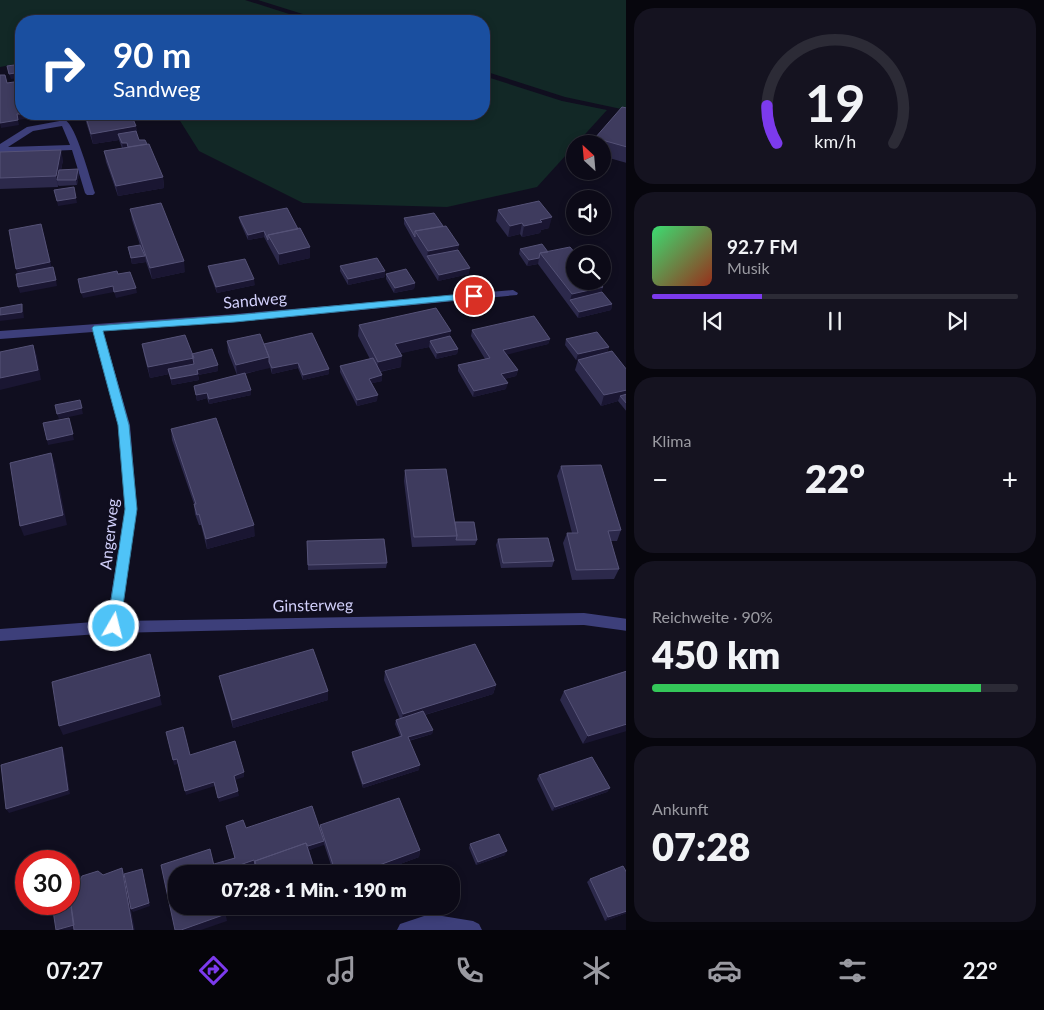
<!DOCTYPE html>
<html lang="de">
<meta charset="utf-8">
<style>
body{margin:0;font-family:Lato,sans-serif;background:#151320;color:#f1f3f6;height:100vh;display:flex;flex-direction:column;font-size:19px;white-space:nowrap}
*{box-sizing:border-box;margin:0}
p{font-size:16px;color:#9a9aa1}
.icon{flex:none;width:28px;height:28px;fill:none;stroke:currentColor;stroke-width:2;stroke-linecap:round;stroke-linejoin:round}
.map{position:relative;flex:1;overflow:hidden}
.drawer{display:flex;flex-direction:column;gap:8px;padding:8px;background:#07060d;width:418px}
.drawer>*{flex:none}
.banner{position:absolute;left:15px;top:15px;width:475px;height:105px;border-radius:20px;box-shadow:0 2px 8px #0003,0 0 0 1px #2c2b36;background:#1a4fa0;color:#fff;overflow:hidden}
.needle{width:32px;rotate:334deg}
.fabs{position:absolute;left:566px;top:135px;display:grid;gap:10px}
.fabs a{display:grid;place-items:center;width:45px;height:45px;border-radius:50%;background:#0c0a17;box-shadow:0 2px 8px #0003,0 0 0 1px #2c2b36;font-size:25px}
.speed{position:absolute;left:15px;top:850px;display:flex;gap:10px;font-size:25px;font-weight:700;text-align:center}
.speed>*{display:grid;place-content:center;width:65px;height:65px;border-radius:50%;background:#0c0a17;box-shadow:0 2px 8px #0003,0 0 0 1px #2c2b36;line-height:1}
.speed .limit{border:8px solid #d22;background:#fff;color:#111}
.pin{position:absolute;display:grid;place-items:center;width:42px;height:42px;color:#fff;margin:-21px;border:2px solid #fff;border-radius:50%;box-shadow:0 1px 5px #0007}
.me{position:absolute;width:55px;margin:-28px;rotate:8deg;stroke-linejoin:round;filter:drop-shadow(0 0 4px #0008)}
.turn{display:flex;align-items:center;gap:18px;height:105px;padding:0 15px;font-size:22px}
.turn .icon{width:65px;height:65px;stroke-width:2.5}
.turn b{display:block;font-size:35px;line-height:42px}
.big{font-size:38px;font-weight:800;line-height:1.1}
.drawer .card{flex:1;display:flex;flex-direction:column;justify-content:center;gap:8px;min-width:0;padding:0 18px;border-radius:20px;background:#151320}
.drawer .dial{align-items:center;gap:0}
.dial svg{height:130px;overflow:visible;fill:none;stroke:#2c2b36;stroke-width:7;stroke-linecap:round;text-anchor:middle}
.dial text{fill:#f1f3f6;stroke:none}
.song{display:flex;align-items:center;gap:15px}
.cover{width:60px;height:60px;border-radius:8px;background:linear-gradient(135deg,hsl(140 70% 55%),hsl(10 70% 35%))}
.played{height:5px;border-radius:2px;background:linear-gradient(90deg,#7c3aed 30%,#2c2b36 30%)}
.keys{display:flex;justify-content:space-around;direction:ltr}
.heat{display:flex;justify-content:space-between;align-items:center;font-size:28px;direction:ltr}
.charge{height:8px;border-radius:4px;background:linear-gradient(90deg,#34c759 90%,#2c2b36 0)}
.trip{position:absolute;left:168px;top:865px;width:292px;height:50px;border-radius:20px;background:#0c0a17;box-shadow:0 2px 8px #0003,0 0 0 1px #2c2b36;font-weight:800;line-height:50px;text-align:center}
.tabs{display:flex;height:80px;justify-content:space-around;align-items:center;background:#050409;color:#9a9aa1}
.tabs .icon{width:35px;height:35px}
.tabs .active{color:#7c3aed}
.tabs b{font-size:22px;color:#f1f3f6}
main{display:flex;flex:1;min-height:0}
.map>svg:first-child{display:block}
.green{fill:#122826}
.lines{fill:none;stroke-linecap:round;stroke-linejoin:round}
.minor{fill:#3d3f7a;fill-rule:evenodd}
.wall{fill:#2c294b}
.shaded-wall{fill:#1a1632}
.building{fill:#3e3b5e;stroke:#555277}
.route{fill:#4fc3f7;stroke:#337fa1}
.labels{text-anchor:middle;stroke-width:5;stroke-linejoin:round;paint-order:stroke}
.street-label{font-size:16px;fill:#d2d0fb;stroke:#100e1f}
</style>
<main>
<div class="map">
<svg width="627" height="930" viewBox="0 0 627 930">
<rect width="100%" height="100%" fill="#100e1f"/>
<!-- green -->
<path class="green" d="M0 0H245L311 21H21V63L0 67Z
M258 0H626V110L565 97 484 71V21H325Z
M484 76 562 101 607 110 537 187 447 207 303 203 199 151 177 116 180 114H484Z"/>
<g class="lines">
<!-- minor -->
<path class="minor" d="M65 120C76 125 90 179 95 193L93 195H87L85 193 72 150 0 153V144L27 127ZM62 126 70 145 8 147 33 131Z
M513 290 518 293 517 295 235 322 103 331 130 425 137 509 121 621 584 613 627 619V631L584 625 332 628 113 633 0 641V629L107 621 125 509 118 425 93 332 0 339V331L235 314Z
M430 914 473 921 479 924 482 930H397L400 924Z"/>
</g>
<!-- wall -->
<path class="wall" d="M627 108V163L602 156V144H593L595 138Z
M84 114H137L131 115 136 126 137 135 139 140 163 177 164 188 118 196 106 162 104 151 122 148 119 140 93 144 86 122Z
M0 152 63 160 61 170 78 169 79 174 77 185 59 186 58 185V187L0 189Z
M130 209 185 272 152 279 146 262 132 264 128 247 140 245 132 220Z
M498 210 549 228 541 230 540 233 522 237 520 234 508 237 496 221Z
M239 217 310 258 279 265 264 237 248 240 240 222Z
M404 218 458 250 469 274 438 281 414 242 404 224Z
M520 249 548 252 603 287 601 292 612 304 611 310 578 318 538 264 527 266 519 254Z
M208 266 255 285 217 293 209 272Z
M340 266 385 277 348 285 340 271Z
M386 274 415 283 414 289 394 293 386 279Z
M359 325 450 336 458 349 457 354 436 359 429 347 400 353 401 367 380 372 382 381 372 383 377 401 357 406 340 372V366L370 359 358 336Z
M472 330 550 339 548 344 506 354 518 370 516 376 504 379 506 389 473 397 458 371V365L485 359 471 336Z
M566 339 609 347 607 353 627 370V412L618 401 601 406 575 370 578 360 584 358 576 360 565 345Z
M227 341 264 344 329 374 303 380 298 368 272 374 270 367 245 374 251 395 209 404 207 398 197 401 194 386 237 375 228 352Z
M142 344 192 354 218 371 198 375 199 380 172 385 169 374 150 378 144 355Z
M171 429 255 536 207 549 201 525H199L195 514 194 504 172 440Z
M561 466 621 530 617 541H610L619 569 614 579 572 580 563 543 567 533H572L557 476Z
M405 470 455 522 477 540 475 545 412 547 404 481Z
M498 539 554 561 552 567 501 568 496 545Z
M307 541 387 563 386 568 308 570Z
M385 671 496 685 493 694 425 715 433 730 432 734 409 741 419 770 363 788 352 756V752L400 736 395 724 396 720 400 719 384 680Z
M627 671 583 744 560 700 564 691Z
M219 676 328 691V700L233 728 221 685Z
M539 775 610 788 607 792 552 811 537 779Z
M320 825 420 850 419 857 373 874H334L324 844 309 850 316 874H257L255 864 238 870 234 858 246 828 320 829Z
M470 844 505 855 476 865 469 848Z
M590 879 627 913 605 921 587 882Z"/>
<!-- shaded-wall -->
<path class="shaded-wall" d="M21 72V78L11 79 9 74Z
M17 114H42V116L18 120 19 125 1 128 0 123Z
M136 126 137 137 118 134 119 140 93 144 91 134Z
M122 143H127L128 148 123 149Z
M61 150 63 160 59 180H57L58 187 56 176Z
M78 169 79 174 77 185 76 180Z
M163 177 164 188 118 196 116 186Z
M76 198 77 203 58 206 57 201Z
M552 217 549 228 541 230 540 233 522 237 524 226 540 220Z
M522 223 520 234 508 237 510 226Z
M264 231V237L248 240V235Z
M44 234 53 273 20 279 16 269Z
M459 245 457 256 427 257 428 251Z
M310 247V258L279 265V254Z
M145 256 146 262 132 264 131 258Z
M539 258 538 264 527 266 529 260Z
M184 261 185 272 152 279 150 268Z
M470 268 469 274 438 281 439 275Z
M385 271V277L348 285V279Z
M254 279 255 285 217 293 216 287Z
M56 280 57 286 20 293 18 287Z
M415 283 414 289 394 293 395 288Z
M113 286 114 292 83 298 81 293Z
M603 287 600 298 570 300 572 294Z
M136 288 137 293 116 298 114 292Z
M22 304 23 310 24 318 0 321V315Z
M612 304 611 310 578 318 579 312Z
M451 331 449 342 430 341 429 347 394 355 395 344Z
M550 339 548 344 502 356 503 350Z
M33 345 37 356 41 380 0 390V378Z
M609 347 607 353 576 360 578 354Z
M458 349 457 354 436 359 437 353Z
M402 356 401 367 377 372 378 362Z
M269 357 270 368 237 375 236 365Z
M194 358 195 369H168L169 374 150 378 148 367Z
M298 363V368L272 374V368Z
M218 365V371L198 375 199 380 172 385 171 379 197 370Z
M329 369V374L303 380V375Z
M518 370 516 376 500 380 501 374Z
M382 375V381L369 384V379Z
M508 383 506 389 473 397 474 391Z
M251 390V395L209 404V399Z
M627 390V399L620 396 618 401 601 406 604 395Z
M207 393V398L197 401 196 395Z
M378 395 377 401 357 406V400Z
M80 400 83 414 59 419 57 414Z
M69 418 74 440 48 445 47 440Z
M51 453 55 464 67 525 24 536 20 526Z
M254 525 255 536 207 549 206 539Z
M152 664 162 705 63 735 59 726Z
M496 685 493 694 401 722 403 714Z
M328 691V700L233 728 232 720Z
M627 724V731L583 744 588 736Z
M433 730 432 734 407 741 408 737Z
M62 747 64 751 70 794 9 813 6 809Z
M177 759 178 764 174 765 173 760Z
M420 765 419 770 363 788V784Z
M244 772V777L235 780 234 776Z
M214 782 215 786 186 795 185 791Z
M610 788 607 792 552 811 555 807Z
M238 791 239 796 219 802 218 798Z
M324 841V845L257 868 256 864Z
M420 850 419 857 373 874H355Z
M507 851 505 855 476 865 478 862Z
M254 860 255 864 238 870 237 866Z
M122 868 125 875 142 869 143 873 150 906 133 912 131 909 135 930H133Z
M228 906H239L225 911 227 921 201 930H181Z
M627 911V913L605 921 608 917Z
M75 925 77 928 70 930H57Z"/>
<!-- building -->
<path class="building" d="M21 64V72L9 74 7 66Z
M0 75H5L7 83 21 81V114H17L18 120 0 123Z
M622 107 627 108V147L595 138Z
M85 114H131L136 126 91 134Z
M136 131 139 140H145L147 144 128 147 127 143H122L118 134Z
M149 144 163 177 116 186 104 151Z
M61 150 56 176 0 178V152Z
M78 169 76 180H57L59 170Z
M74 187 76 198 57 201 54 190Z
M539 201 552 217 540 220 542 222 524 226 522 223 510 226 498 210Z
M161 203 184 261 150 268 130 209Z
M287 208 298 229 268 235V240L264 231 248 235 239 217Z
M434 213 443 226 415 231V237L404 218Z
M41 224 50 262 16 269 9 230Z
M446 226 459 245 428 251 415 231Z
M300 228 310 247 279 254 268 235Z
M542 244 548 252 540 253 539 258 529 260 520 249Z
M140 245 145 256 131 258 128 247Z
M570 247 576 254 575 281H598L603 287 572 294 540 253Z
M458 250 470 268 439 275 427 256Z
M377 258 385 271 348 279 340 266Z
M245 259 254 279 216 287 208 266Z
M53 267 56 280 18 287 16 274Z
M406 269 415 283 395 288 386 274Z
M117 271 118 274 130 272 136 288 114 292 113 286 81 293 78 279Z
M602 292 612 304 579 312 570 300Z
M22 304V312L0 315V308Z
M436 308 451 331 395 344 402 356 378 362 359 325Z
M534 316 550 339 503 350 518 370 501 374 508 383 474 391 458 365 490 358 472 330Z
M597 332 609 347 578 354 566 339Z
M312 333 329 369 303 375 298 363 272 368 269 362V357L264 344Z
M260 334 269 357 236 365 227 341Z
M185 335 194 358 148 367 142 344Z
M450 336 458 349 437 353 430 341Z
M33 345 38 370 0 378V352Z
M212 349 218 365 197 370 198 374 171 379 168 369 194 364 192 354Z
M612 351 627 370V390L604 395 578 360Z
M373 358 382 375 369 379 378 395 357 400 340 366Z
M245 373 251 390 209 399 207 393 196 395 194 386Z
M627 394V404L620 396Z
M80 400 82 408 57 414 55 405Z
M69 418 73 434 47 440 43 423Z
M216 418 254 525 206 539 199 514 197 515 194 504H196L171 429Z
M51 453 63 515 20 526 10 463Z
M601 465 621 530 608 531 619 569 576 570 567 533H578L561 466Z
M446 469 457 536 414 537 405 470Z
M455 522H474L477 540H456L457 536Z
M548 538 554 561 503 563 498 539Z
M384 539 387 563 308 565 307 541Z
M475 644 496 685 403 714 385 671Z
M313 649 328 691 232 720 219 676Z
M150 654 160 696 59 726 52 682Z
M627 671V724L588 736 564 691Z
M423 711 433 730 408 737 420 765 363 784 352 752 402 736 396 720Z
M183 727 190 755 235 741 244 772 234 776 238 791 218 798 214 782 185 791 177 759 173 760 166 732Z
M62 747 68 790 6 809 1 765Z
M592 757 610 788 555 807 539 775Z
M399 798 420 850 355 874H336L320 825Z
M312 806 324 841 308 846 306 843 255 861V864L254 860 237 866 239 874H216L214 864 235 858 226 826 243 820 246 828Z
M499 834 507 851 478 862 470 844Z
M306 843 316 874H258L255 861Z
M210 849 216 874H176V906H224L226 914 181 930H175L161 865Z
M623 866 627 873V911L608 917 590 879Z
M122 868 133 930H74L69 891V886L79 882 82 876 98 871 103 875Z
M142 869 149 903 131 909 124 874Z
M69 891 74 925 56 930 52 904H69Z"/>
<!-- route -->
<path class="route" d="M474 293 477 294V298L235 322 103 331 129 425 137 509 120 626 118 631 114 632 109 631 107 626 125 509 118 425 92 328 94 326 235 315Z"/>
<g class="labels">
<!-- street labels -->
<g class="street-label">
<text transform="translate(255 300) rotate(-5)" y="6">Sandweg</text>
<text transform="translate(109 534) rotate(-84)" y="6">Angerweg</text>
<text transform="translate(313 605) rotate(-1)" y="6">Ginsterweg</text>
</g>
</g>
</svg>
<div class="fabs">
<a><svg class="needle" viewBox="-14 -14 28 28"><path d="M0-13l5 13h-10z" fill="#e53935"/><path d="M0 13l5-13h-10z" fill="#9a9aa1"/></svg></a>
<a><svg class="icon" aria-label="sound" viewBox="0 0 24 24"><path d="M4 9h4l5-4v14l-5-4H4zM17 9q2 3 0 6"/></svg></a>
<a><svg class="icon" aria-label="search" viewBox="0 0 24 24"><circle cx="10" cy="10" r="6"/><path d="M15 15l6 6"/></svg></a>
</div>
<div class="speed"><div class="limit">30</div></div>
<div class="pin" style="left:474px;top:296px;background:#d93025"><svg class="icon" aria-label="arrive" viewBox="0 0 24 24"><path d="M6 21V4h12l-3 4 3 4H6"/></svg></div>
<svg class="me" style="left:114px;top:626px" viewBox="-20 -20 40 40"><circle r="17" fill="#4fc3f7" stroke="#fff" stroke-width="3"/><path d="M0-11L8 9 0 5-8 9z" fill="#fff"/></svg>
<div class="trip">07:28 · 1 Min. · 190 m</div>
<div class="banner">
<div class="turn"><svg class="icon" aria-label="right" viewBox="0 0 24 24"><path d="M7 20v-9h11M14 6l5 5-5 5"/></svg><div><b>90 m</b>Sandweg</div></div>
</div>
</div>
<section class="drawer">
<div class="card dial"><svg viewBox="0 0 100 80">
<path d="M14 69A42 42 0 1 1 86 69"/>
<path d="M14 69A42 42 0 0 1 8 46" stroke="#7c3aed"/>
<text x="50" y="56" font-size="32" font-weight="700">19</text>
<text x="50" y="72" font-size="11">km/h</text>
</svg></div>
<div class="card">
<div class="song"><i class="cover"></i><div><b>92.7 FM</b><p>Musik</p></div></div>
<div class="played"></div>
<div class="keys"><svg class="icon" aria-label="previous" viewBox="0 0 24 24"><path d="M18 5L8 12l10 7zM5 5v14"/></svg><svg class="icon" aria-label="pause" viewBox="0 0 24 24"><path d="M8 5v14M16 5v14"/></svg><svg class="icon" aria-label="next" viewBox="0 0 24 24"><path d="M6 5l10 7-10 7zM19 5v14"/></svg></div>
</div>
<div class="card"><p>Klima</p>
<div class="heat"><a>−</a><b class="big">22°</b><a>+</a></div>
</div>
<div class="card"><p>Reichweite · 90%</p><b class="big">450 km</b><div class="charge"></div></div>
<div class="card"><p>Ankunft</p><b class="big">07:28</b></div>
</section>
</main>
<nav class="tabs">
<b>07:27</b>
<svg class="icon active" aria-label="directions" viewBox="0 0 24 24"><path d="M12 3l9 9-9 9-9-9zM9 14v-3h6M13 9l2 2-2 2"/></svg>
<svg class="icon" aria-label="music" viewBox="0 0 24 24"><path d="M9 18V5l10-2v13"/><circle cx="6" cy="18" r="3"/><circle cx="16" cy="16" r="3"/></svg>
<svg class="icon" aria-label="phone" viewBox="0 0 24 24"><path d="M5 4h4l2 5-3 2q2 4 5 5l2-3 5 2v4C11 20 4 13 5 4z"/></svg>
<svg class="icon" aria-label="climate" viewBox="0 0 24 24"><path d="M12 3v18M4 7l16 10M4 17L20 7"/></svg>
<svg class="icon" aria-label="car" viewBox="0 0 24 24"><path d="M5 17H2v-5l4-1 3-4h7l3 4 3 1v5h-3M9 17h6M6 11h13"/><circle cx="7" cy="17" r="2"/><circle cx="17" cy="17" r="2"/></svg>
<svg class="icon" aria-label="filters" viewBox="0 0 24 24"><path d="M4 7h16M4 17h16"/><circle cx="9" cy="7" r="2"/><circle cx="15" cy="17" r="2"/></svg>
<b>22°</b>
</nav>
